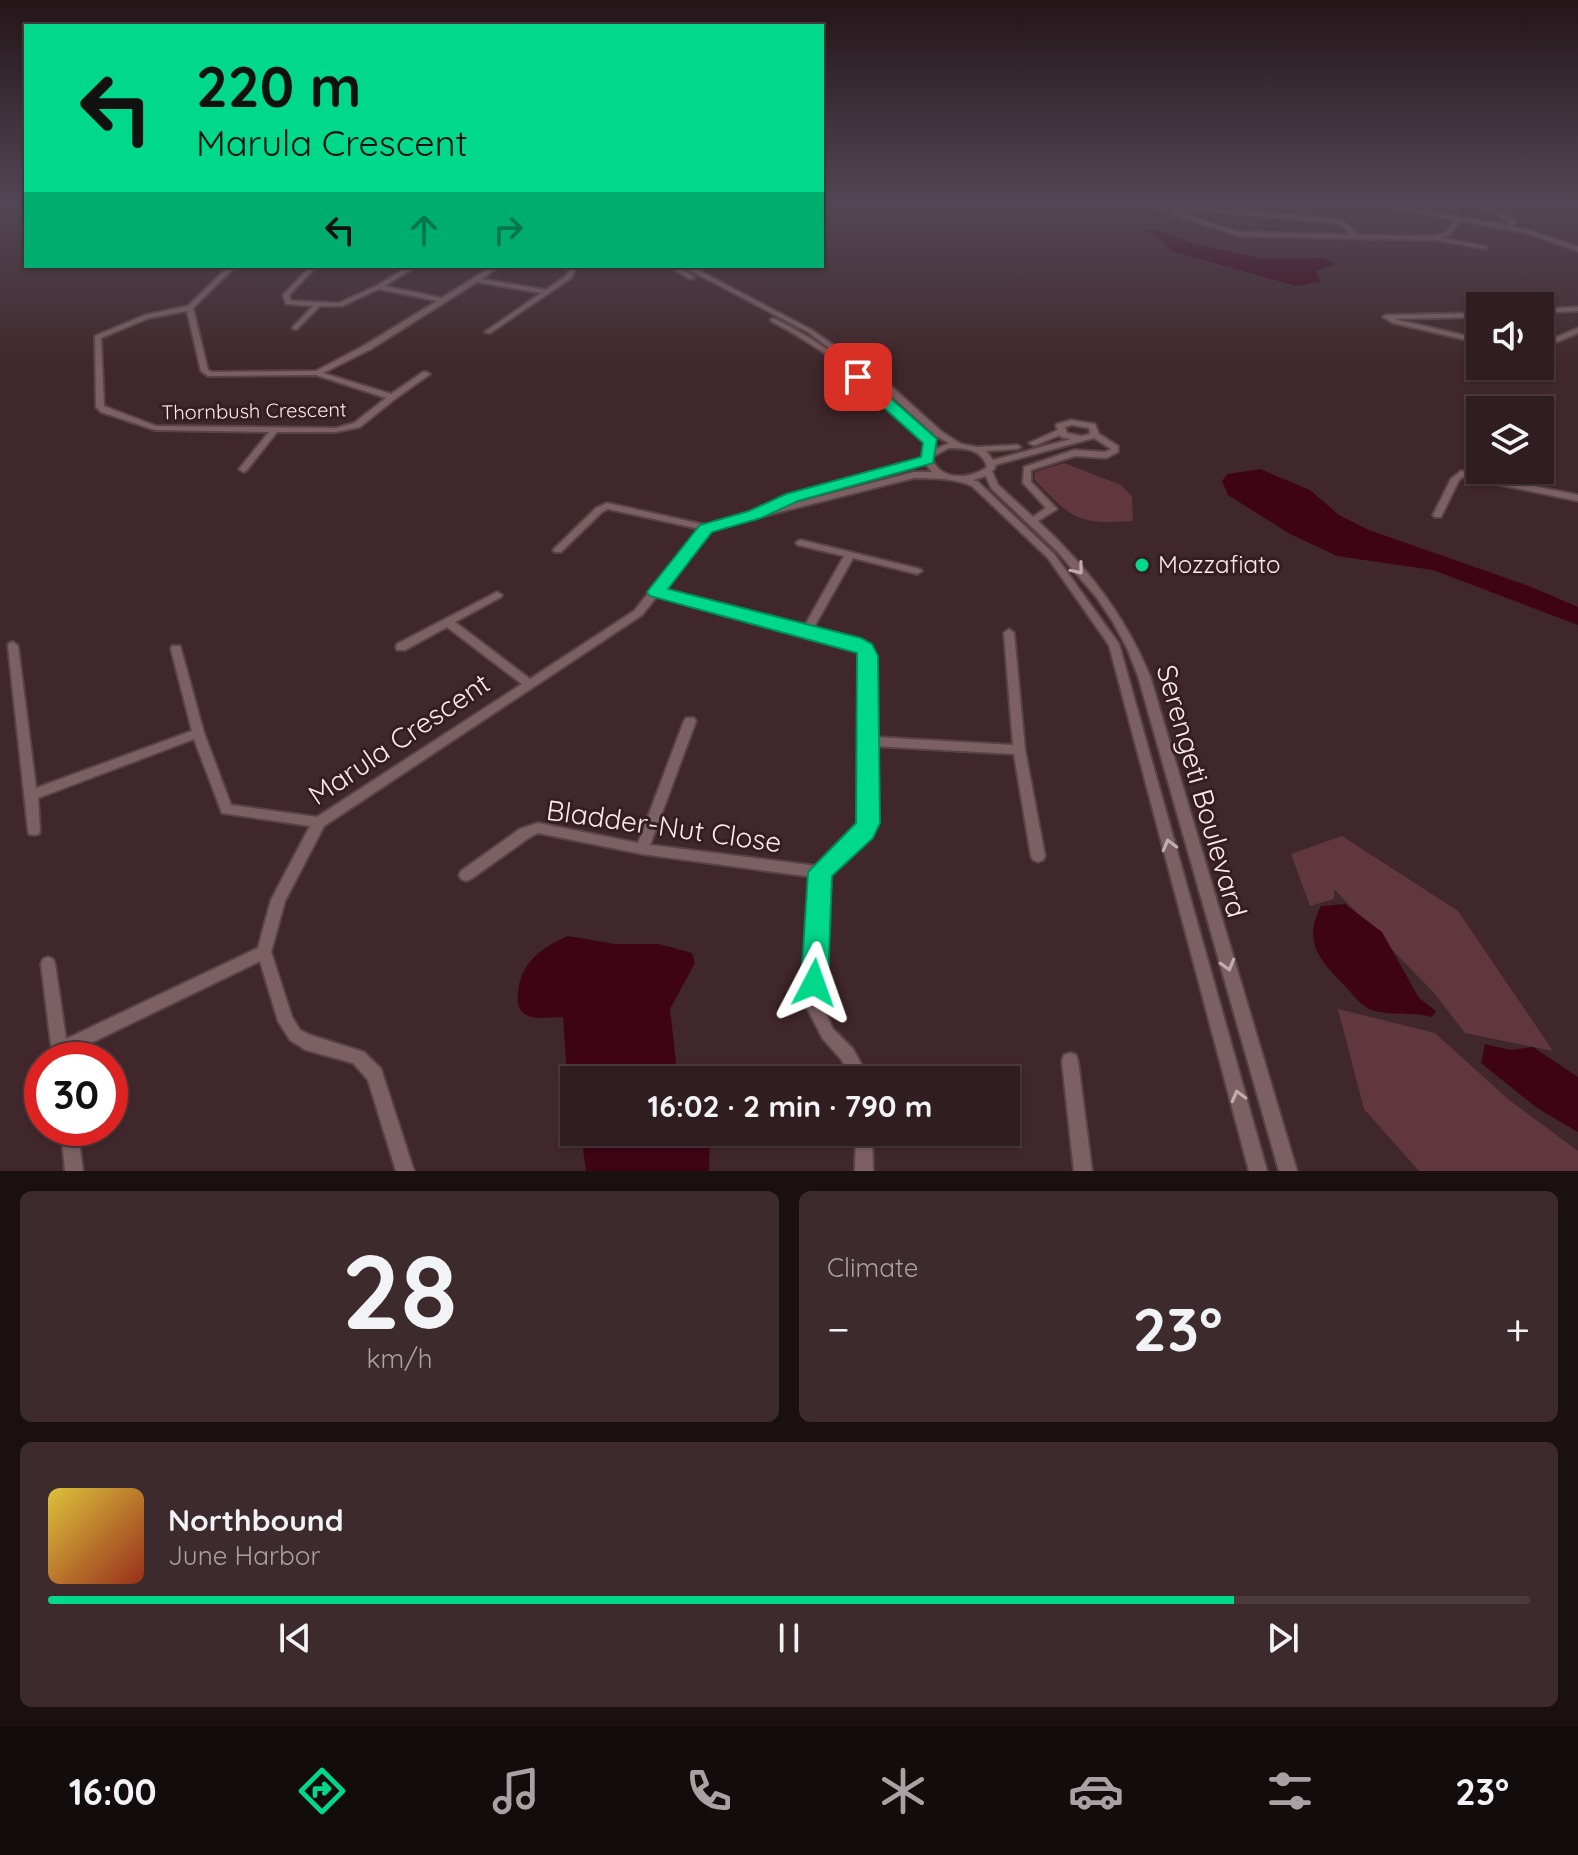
<!DOCTYPE html>
<meta charset="utf-8">
<style>
body{margin:0;font-family:Quicksand,sans-serif;background:#3c2a2d;color:#f1f3f6;height:100vh;display:flex;flex-direction:column;font-size:30px;white-space:nowrap}
*{box-sizing:border-box;margin:0}
p{font-size:26px;color:#a8a2a5}
.icon{flex:none;width:44px;height:44px;fill:none;stroke:currentColor;stroke-width:2;stroke-linecap:round;stroke-linejoin:round}
.map{position:relative;height:1171px;overflow:hidden}
.sheet{display:flex;flex-direction:column;gap:20px;padding:20px;background:#1a1012;flex:1}
.sheet>*{flex:none}
.top-card{position:absolute;left:24px;top:24px;width:800px;height:244px;border-radius:0px;box-shadow:0 2px 6px #0004,0 0 0 2px #4b3b3e;background:#00d98c;color:#111;overflow:hidden}
.buttons{position:absolute;left:1466px;top:292px;display:grid;gap:16px}
.buttons a{display:grid;place-items:center;width:88px;height:88px;border-radius:0px;background:#301d20;box-shadow:0 2px 6px #0004,0 0 0 2px #4b3b3e;font-size:40px}
.speed{position:absolute;left:24px;top:1042px;display:flex;gap:16px;font-size:40px;font-weight:700;text-align:center}
.speed>*{display:grid;place-content:center;width:104px;height:104px;border-radius:50%;background:#301d20;box-shadow:0 2px 6px #0004,0 0 0 2px #4b3b3e;line-height:1}
.speed .limit{border:12px solid #d22;background:#fff;color:#111}
.pin{position:absolute;display:grid;place-items:center;width:68px;height:68px;color:#fff;margin:-34px;border-radius:16px;box-shadow:0 4px 12px #0006}
.me{position:absolute;width:88px;margin:-44px;rotate:4deg;stroke-linejoin:round;filter:drop-shadow(0 0 6px #0008)}
.turn{display:flex;align-items:center;gap:28px;height:168px;padding:0 40px;font-size:36px}
.turn .icon{width:104px;height:104px;stroke-width:2.5}
.turn b{display:block;font-size:56px;line-height:68px}
.lanes{display:flex;align-items:center;height:76px;padding:0 40px;background:#0003;justify-content:center;gap:40px;direction:ltr}
.lanes .off{opacity:.35}
.big{font-size:60px;font-weight:700;line-height:1.1}
.sheet .card{flex:1;display:flex;flex-direction:column;justify-content:center;gap:12px;min-width:0;padding:0 28px;border-radius:12px;background:#3c2a2d}
.sheet .dial{align-items:center;gap:0}
.dial b{font-size:104px;line-height:1}
.song{display:flex;align-items:center;gap:24px}
.cover{width:96px;height:96px;border-radius:12px;background:linear-gradient(135deg,hsl(50 70% 55%),hsl(10 70% 35%))}
.played{height:8px;border-radius:4px;background:linear-gradient(90deg,#00d98c 80%,#4b3b3e 80%)}
.keys{display:flex;justify-content:space-around;direction:ltr}
.heat{display:flex;justify-content:space-between;align-items:center;font-size:44px;direction:ltr}
.sheet .tiles{flex:1;display:grid;gap:20px;grid-template-columns:1fr 1fr}
.card:last-child{grid-column:span 2}
.trip{position:absolute;left:560px;top:1066px;width:460px;height:80px;border-radius:0px;background:#301d20;box-shadow:0 2px 6px #0004,0 0 0 2px #4b3b3e;font-weight:700;line-height:80px;text-align:center}
.menu{display:flex;height:128px;justify-content:space-around;align-items:center;background:#130c0d;color:#a8a2a5}
.menu .icon{width:56px;height:56px}
.menu .current{color:#00d98c}
.menu b{font-size:36px;color:#f1f3f6}
.map>svg:first-child{display:block}
.green{fill:#60373e}
.water{fill:#3e0416}
.lines{fill:none;stroke-linecap:round;stroke-linejoin:round}
.minor-casing{stroke:#584447;stroke-width:4}
.minor{fill:#7d6064;fill-rule:evenodd}
.oneway{stroke:#c2acaf}
.route{fill:#00d98c;stroke:#008d5b;stroke-width:2}
.poi-dot{fill:#00d98c;stroke:#351d21;stroke-width:3}
.labels{text-anchor:middle;stroke-width:6;stroke-linejoin:round;paint-order:stroke}
.far-street-label{font-size:20px;fill:#fbeaec;stroke:#351d21}
.poi-label{font-size:24px;fill:#fbeaec;stroke:#351d21;text-anchor:start}
.near-street-label{font-size:28px;fill:#fbeaec;stroke:#351d21}
</style>
<div class="map">
<svg width="1578" height="1171" viewBox="0 0 1578 1171">
<rect width="100%" height="100%" fill="#40272b"/>
<!-- green -->
<path class="green" d="M1064 463 1121 485 1132 497 1133 521C1077 525 1072 519 1034 479L1035 472Z
M1342 836 1458 911 1553 1051 1465 1033 1435 994 1334 889V899L1310 906 1291 854Z
M1338 1009 1435 1033 1509 1100 1578 1151V1171H1419L1364 1109Z"/>
<!-- water -->
<path class="water" d="M1158 230 1194 244 1264 259 1322 258 1336 264 1316 271 1321 282 1296 286 1171 251 1161 239 1145 231Z
M1260 469 1310 490 1339 515 1369 530 1529 586 1578 607V625L1433 570 1337 556 1290 534 1228 495 1222 481 1228 474Z
M1345 904 1382 932 1419 998 1436 1011 1432 1017C1411 1011 1389 1017 1369 1009 1361 1005 1352 994 1346 987 1320 961 1302 942 1321 906Z
M568 936 615 944H659L692 953 695 963 670 1009 676 1062 664 1080H574L572 1092 567 1075 563 1017C551 1017 537 1020 526 1015 518 1010 517 1002 518 993 520 963 542 947 568 936Z
M1485 1044 1510 1050 1533 1047 1578 1077V1132L1537 1108 1481 1063Z
M595 1132H710L709 1171H586L583 1149Z"/>
<g class="lines">
<defs>
<path id="minor" d="M1143 204H1151L1174 211 1195 206 1335 219 1346 223 1358 235 1436 236 1446 232 1456 220 1383 206 1380 204H1390L1508 226 1510 222 1476 204H1483L1515 220 1513 227 1530 231 1578 247V251L1527 233 1461 221 1450 234 1442 238 1487 247V249L1437 240 1239 236ZM1195 210 1334 223 1342 225 1351 235 1239 232 1180 213Z
M229 266H236L193 308 208 370 212 372 316 371 365 345 437 301 379 289 342 306H320L297 329H293V327L313 306 286 304 283 295 311 266H317L289 295 291 301 339 303 376 286 410 266H417L384 286 442 298 493 266H500L481 279 546 290 566 276 571 266H577L571 278 490 333 485 332 541 293 477 282 371 349 323 373 391 394 423 372H426L430 374 395 399 360 427 336 432H277L246 471 243 472 239 469 269 432 155 430 101 412 96 407 95 336 145 315 188 306ZM187 311 201 371 208 376 316 375 386 398 354 423 336 428 156 426 104 406 101 338 149 318Z
M669 266H676L695 278 690 279Z
M682 266H690L812 330 893 388 942 432 961 444 977 447 1017 445 1021 447 1017 449 986 451 993 460 1071 439 1061 437 1060 435 1036 445H1033L1029 443 1058 430 1056 426 1057 424 1071 420 1095 424 1099 434 1118 446V452L1106 458 1075 456 1031 470V482L1057 509 1038 521C1087 567 1124 614 1150 676L1297 1171H1279L1138 676 1127 648 1113 622 1097 598 1057 551 991 488 986 476 973 480 978 482 1054 554 1119 644 1267 1171H1249L1109 645 1048 558 972 486C954 478 934 478 914 478L709 530 662 590 804 627 844 556 798 545 796 543 798 541 801 540 920 569 922 571 917 574 853 558 813 629C835 634 863 636 874 656V737L1013 745 1004 633 1009 629 1014 633 1025 750 1045 856 1043 860 1038 862 1033 860 1031 856 1014 754 874 746V823L869 835 827 874 823 1007 833 1029 853 1049 870 1080H853L841 1059 823 1039 807 1008 813 877 642 854 538 833 530 837 471 879 466 881 461 879 459 875 461 871 520 829 538 823 638 843 684 721 686 718H694L696 721 650 845 817 866 859 827 862 823 864 656 861 651 850 646 657 596 642 615 324 826 285 901 271 952 292 1017 300 1030 310 1035 364 1052 381 1069 414 1171H396L368 1080 353 1063 306 1050 290 1040 278 1021 260 961 68 1054 69 1060H53L41 964 43 959 48 957 53 959 55 964 66 1039 258 948 271 900 310 826 222 813 194 739 38 798 40 830 39 834 34 835 29 834 28 830 8 646 9 643 13 642 18 646 36 788 192 731 171 649 172 646H180L181 649 204 733 231 805 317 817 522 684 447 627 405 650H397L396 647 397 644 497 592 502 595 501 597 455 622 530 679 634 611 700 529 608 509 602 512 561 552H555L553 550 555 548 596 508 607 503 706 525 769 509 766 507 768 505 789 495 924 458V456L928 453C926 438 914 428 903 418 864 379 820 347 771 321V319H775C827 345 872 379 914 419 922 427 935 437 936 449L949 443 936 436 887 392 808 332ZM1072 425 1089 428 1090 434 1081 436 1067 433 1065 427ZM1094 438 1111 449 1105 452 1074 450 1024 467 1023 483 1046 508 1033 517 998 485 992 471 995 468V465ZM949 448C965 448 982 449 987 467 970 480 938 481 932 457ZM925 463 932 472H914L779 507 795 499Z
M1578 307V311L1540 313V309Z
M1480 313V317L1394 319 1480 339V343L1393 323 1383 317 1386 315Z
M1578 328V333L1540 349V344Z
M1461 471 1578 495V501L1463 477 1459 480 1441 517H1435L1433 515 1451 479Z
M1070 1053 1076 1055 1078 1061 1092 1171H1074L1062 1061 1064 1055Z
M61 1128H77L83 1171H65Z
M856 1132H872L873 1171H855Z"/>
</defs>
<!-- minor casing -->
<use href="#minor" class="minor-casing"/>
<!-- minor -->
<use href="#minor" class="minor"/>
</g>
<!-- one-way arrows -->
<defs><path id="oneway-chevron" d="M-2-3.5L2.5 0L-2 3.5" fill="none" stroke-width="1.6" stroke-linecap="round" stroke-linejoin="round" transform="scale(2)"/></defs>
<g class="oneway">
<use href="#oneway-chevron" transform="translate(1078 569) rotate(51)"/>
<use href="#oneway-chevron" transform="translate(1169 845) rotate(-105)"/>
<use href="#oneway-chevron" transform="translate(1228 965) rotate(74)"/>
<use href="#oneway-chevron" transform="translate(1238 1096) rotate(-105)"/>
</g>
<!-- sky -->
<linearGradient id="sky" x2="0" y2="1"><stop stop-color="#231518"/><stop offset="0.55" stop-color="#534755"/><stop offset="1" stop-color="#534755" stop-opacity="0"/></linearGradient>
<rect width="1578" height="368" fill="url(#sky)"/>
<!-- route -->
<path class="route" d="M853 374H863L937 439 933 463 798 501 761 518 712 532 668 589 861 638 872 644 878 656 880 823 873 838 832 876 828 983 824 992 814 995 805 992 801 983 808 872 856 823 857 653 650 596 647 592 700 525 749 511 786 494 921 457 923 443 853 380Z"/>
<!-- markers -->
<circle class="poi-dot" cx="1142" cy="565" r="8"/>
<g class="labels">
<!-- far-street labels -->
<g class="far-street-label">
<text transform="translate(254 411) rotate(-1)" y="7">Thornbush Crescent</text>
</g>
<!-- poi labels -->
<g class="poi-label">
<text x="1158" y="573">Mozzafiato</text>
</g>
<!-- near-street labels -->
<g class="near-street-label">
<text transform="translate(399 739) rotate(-34)" y="10">Marula Crescent</text>
<text transform="translate(1202 791) rotate(74)" y="10">Serengeti Boulevard</text>
<text transform="translate(664 826) rotate(8)" y="10">Bladder-Nut Close</text>
</g>
</g>
</svg>
<div class="buttons">
<a><svg class="icon" aria-label="sound" viewBox="0 0 24 24"><path d="M4 9h4l5-4v14l-5-4H4zM17 9q2 3 0 6"/></svg></a>
<a><svg class="icon" aria-label="layers" viewBox="0 0 24 24"><path d="M12 4l9 5-9 5-9-5zM3 14l9 5 9-5"/></svg></a>
</div>
<div class="speed"><div class="limit">30</div></div>
<div class="pin" style="left:858px;top:377px;background:#d93025"><svg class="icon" aria-label="arrive" viewBox="0 0 24 24"><path d="M6 21V4h12l-3 4 3 4H6"/></svg></div>
<svg class="me" style="left:814px;top:983px" viewBox="-20 -20 40 40"><path d="M0-17L14 15 0 8-14 15z" fill="#00d98c" stroke="#fff" stroke-width="4"/></svg>
<div class="trip">16:02 · 2 min · 790 m</div>
<div class="top-card">
<div class="turn"><svg class="icon" aria-label="left" viewBox="0 0 24 24"><path d="M17 20v-9H6M10 6l-5 5 5 5"/></svg><div><b>220 m</b>Marula Crescent</div></div>
<div class="lanes"><svg class="icon" aria-label="left" viewBox="0 0 24 24"><path d="M17 20v-9H6M10 6l-5 5 5 5"/></svg><svg class="icon off" aria-label="ahead" viewBox="0 0 24 24"><path d="M12 20V5M6 11l6-6 6 6"/></svg><svg class="icon off" aria-label="right" viewBox="0 0 24 24"><path d="M7 20v-9h11M14 6l5 5-5 5"/></svg></div>
</div>
</div>
<section class="sheet">
<div class="tiles">
<div class="card dial"><b>28</b><p>km/h</p></div>
<div class="card"><p>Climate</p>
<div class="heat"><a>−</a><b class="big">23°</b><a>+</a></div>
</div>
<div class="card">
<div class="song"><i class="cover"></i><div><b>Northbound</b><p>June Harbor</p></div></div>
<div class="played"></div>
<div class="keys"><svg class="icon" aria-label="previous" viewBox="0 0 24 24"><path d="M18 5L8 12l10 7zM5 5v14"/></svg><svg class="icon" aria-label="pause" viewBox="0 0 24 24"><path d="M8 5v14M16 5v14"/></svg><svg class="icon" aria-label="next" viewBox="0 0 24 24"><path d="M6 5l10 7-10 7zM19 5v14"/></svg></div>
</div>
</div>
</section>
<nav class="menu">
<b>16:00</b>
<svg class="icon current" aria-label="directions" viewBox="0 0 24 24"><path d="M12 3l9 9-9 9-9-9zM9 14v-3h6M13 9l2 2-2 2"/></svg>
<svg class="icon" aria-label="music" viewBox="0 0 24 24"><path d="M9 18V5l10-2v13"/><circle cx="6" cy="18" r="3"/><circle cx="16" cy="16" r="3"/></svg>
<svg class="icon" aria-label="phone" viewBox="0 0 24 24"><path d="M5 4h4l2 5-3 2q2 4 5 5l2-3 5 2v4C11 20 4 13 5 4z"/></svg>
<svg class="icon" aria-label="climate" viewBox="0 0 24 24"><path d="M12 3v18M4 7l16 10M4 17L20 7"/></svg>
<svg class="icon" aria-label="car" viewBox="0 0 24 24"><path d="M5 17H2v-5l4-1 3-4h7l3 4 3 1v5h-3M9 17h6M6 11h13"/><circle cx="7" cy="17" r="2"/><circle cx="17" cy="17" r="2"/></svg>
<svg class="icon" aria-label="filters" viewBox="0 0 24 24"><path d="M4 7h16M4 17h16"/><circle cx="9" cy="7" r="2"/><circle cx="15" cy="17" r="2"/></svg>
<b>23°</b>
</nav>
